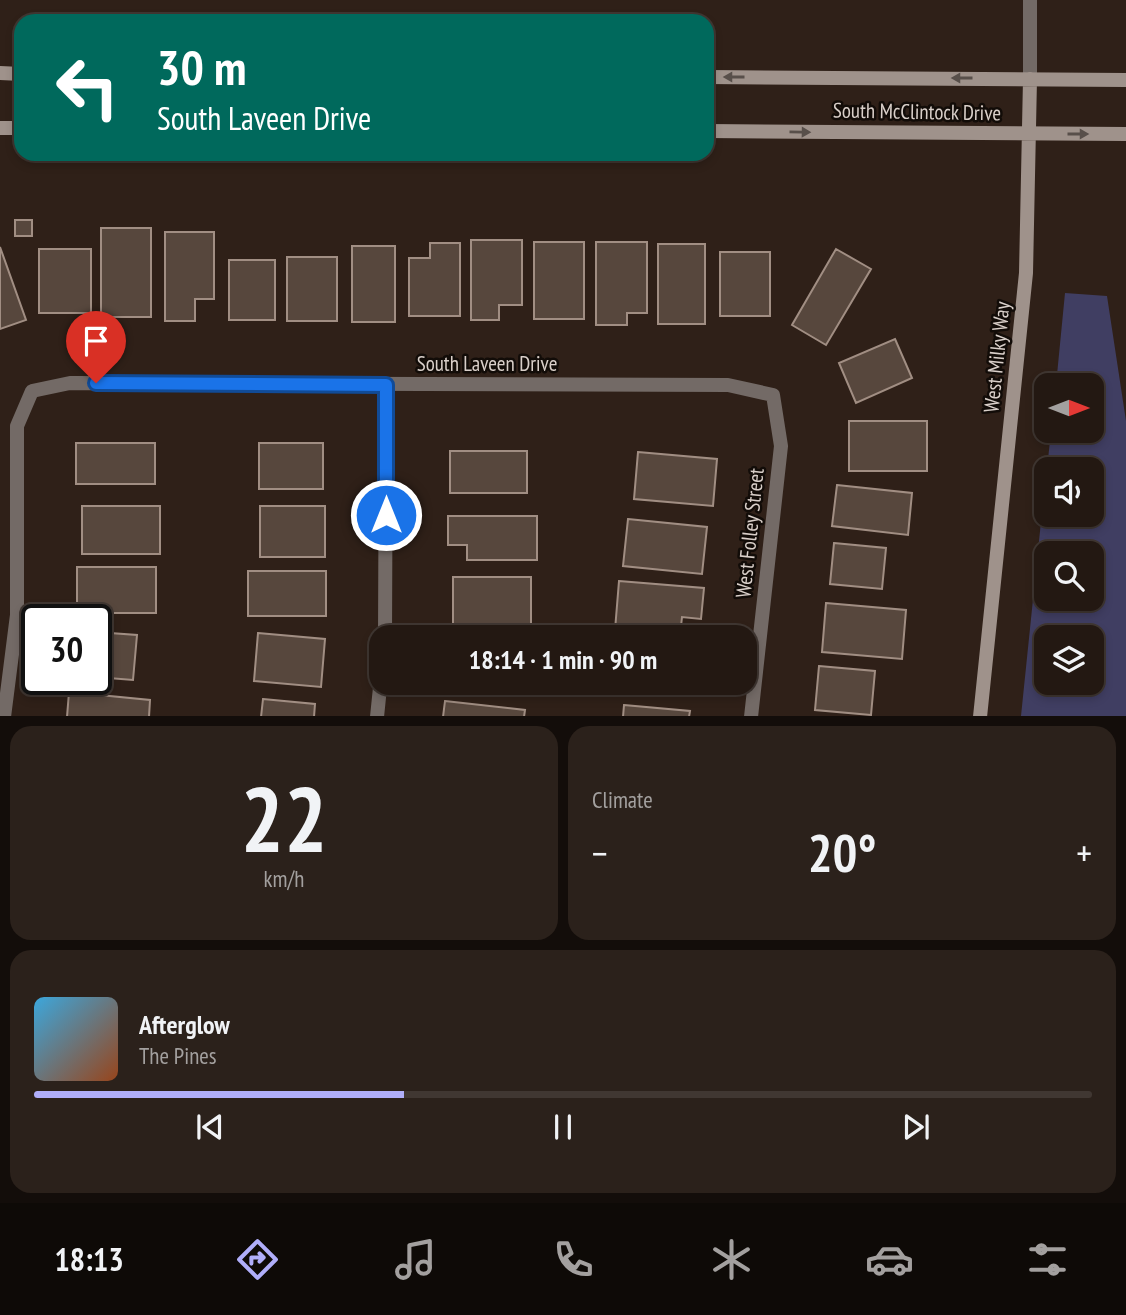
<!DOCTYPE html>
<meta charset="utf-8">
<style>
body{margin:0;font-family:"PT Sans Narrow",sans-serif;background:#2b211b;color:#f1f3f6;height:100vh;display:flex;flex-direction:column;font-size:26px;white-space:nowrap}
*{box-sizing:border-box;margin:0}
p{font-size:23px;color:#a3a09f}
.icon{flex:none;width:38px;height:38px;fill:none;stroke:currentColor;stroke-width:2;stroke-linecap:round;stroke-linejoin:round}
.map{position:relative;height:716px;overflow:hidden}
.side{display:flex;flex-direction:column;gap:10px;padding:10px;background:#130d0a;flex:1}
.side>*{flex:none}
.top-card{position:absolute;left:14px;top:14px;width:700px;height:147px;border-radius:21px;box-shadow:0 4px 10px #0003,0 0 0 2px #403732;background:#00695c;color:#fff;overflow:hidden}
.needle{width:46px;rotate:90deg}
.tools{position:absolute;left:1034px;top:373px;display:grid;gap:14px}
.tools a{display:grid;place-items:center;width:70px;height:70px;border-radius:14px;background:#231812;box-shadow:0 4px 10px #0003,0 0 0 2px #403732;font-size:35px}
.speed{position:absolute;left:21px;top:604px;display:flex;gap:14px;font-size:35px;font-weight:700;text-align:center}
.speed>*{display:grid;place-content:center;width:91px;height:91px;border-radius:50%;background:#231812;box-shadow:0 4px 10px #0003,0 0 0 2px #403732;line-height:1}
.speed .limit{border:4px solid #111;border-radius:10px;background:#fff;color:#111}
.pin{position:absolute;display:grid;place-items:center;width:60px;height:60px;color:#fff;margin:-72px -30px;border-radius:50% 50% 50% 0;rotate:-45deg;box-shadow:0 0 7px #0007}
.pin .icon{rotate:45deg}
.me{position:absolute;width:77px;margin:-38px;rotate:0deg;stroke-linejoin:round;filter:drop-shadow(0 0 5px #0008)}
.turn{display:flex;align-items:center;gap:24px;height:147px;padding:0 28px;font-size:32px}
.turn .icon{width:91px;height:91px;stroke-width:2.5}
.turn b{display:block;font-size:49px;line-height:60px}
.big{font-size:52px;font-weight:700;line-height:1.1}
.side .widget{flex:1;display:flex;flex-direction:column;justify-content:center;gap:10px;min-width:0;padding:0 24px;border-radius:21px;background:#2b211b}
.side .dial{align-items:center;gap:0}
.dial b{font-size:91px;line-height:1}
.song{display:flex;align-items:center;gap:21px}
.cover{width:84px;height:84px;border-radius:10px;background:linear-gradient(135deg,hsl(200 70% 55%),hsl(20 70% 35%))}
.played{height:7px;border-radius:4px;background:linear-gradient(90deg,#b0aefa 35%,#403732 35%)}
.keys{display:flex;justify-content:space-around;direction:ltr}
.heat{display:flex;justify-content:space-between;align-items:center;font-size:38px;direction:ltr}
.side .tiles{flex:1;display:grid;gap:10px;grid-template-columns:1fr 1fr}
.widget:last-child{grid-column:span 2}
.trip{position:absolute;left:369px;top:625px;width:388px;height:70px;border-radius:21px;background:#231812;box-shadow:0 4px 10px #0003,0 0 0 2px #403732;font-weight:700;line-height:70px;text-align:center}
.menu{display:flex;height:112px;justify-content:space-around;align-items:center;background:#0e0a07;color:#a3a09f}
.menu .icon{width:49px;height:49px}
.menu .active{color:#b0aefa}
.menu b{font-size:32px;color:#f1f3f6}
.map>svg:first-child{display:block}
.green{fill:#403e62;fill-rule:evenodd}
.building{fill:#57473d;stroke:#a18e83;stroke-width:2}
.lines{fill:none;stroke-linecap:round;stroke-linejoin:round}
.street{stroke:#736a66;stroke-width:14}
.secondary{stroke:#9f928b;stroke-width:14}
.oneway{fill:#584f4a}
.route-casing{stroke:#114b97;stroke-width:18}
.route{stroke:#1a73e8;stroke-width:12}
.labels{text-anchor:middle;stroke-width:5;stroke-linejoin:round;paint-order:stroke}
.street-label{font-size:21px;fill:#d9cfc9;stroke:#120c08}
</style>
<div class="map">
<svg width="1126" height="717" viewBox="0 0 1126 717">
<rect width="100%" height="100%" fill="#2f2018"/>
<!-- green -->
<path class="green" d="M1065 293 1107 296 1126 421V716H1021L1046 473V514H1092V469H1047L1051 431 1092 430V385H1056ZM1046 553H1092V598H1046ZM1046 637H1092V682H1046Z"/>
<!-- building -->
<path class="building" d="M15 220H32V236H15Z
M101 228H151V317H101Z
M165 232H214V299H195V321H165Z
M471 240H522V305H499V320H471Z
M534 242H584V319H534Z
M596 242H647V313H627V325H596Z
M430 243H460V316H409V258H430Z
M658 244H705V324H658Z
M352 246H395V322H352Z
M0 247 26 320 0 329Z
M39 249H91V313H39Z
M836 249 871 269 826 345 792 325Z
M720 252H770V316H720Z
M287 257H337V321H287Z
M229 260H275V320H229Z
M895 339 912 378 856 403 839 363Z
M849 421H927V471H849Z
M76 443H155V484H76Z
M259 443H323V489H259Z
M450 451H527V493H450Z
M638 452 717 459 713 506 634 499Z
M837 485 912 493 908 535 832 526Z
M82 506H160V554H82Z
M260 506H325V557H260Z
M448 516H537V560H467V545H448Z
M628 519 707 527 702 574 623 566Z
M834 543 886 548 882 589 830 584Z
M77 567H156V613H77Z
M248 571H326V616H248Z
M453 577H531V624H453Z
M619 581 704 588 701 619 682 617 680 636 615 630Z
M826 603 906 610 902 659 822 652Z
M96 632 137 635 133 680 96 677Z
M258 633 325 639 321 687 254 681Z
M819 666 875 671 871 715 815 710Z
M445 682H520L519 693 445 687Z
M617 682H693L692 691 617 686Z
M69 692 150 700 149 717H67Z
M263 699 315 704 314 717H261Z
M445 701 525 710 524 717H443Z
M624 705 690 711 689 717H623Z"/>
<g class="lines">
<!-- street -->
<path class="street" d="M1030 0V79
M385 637 386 385
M4 717 17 615V426L32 391 70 383 728 385 773 395 781 446 751 717
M377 717 382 668"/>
<!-- secondary -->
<path class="secondary" d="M0 73 21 74
M707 77 1126 80
M0 128H21
M707 131 1126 134
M980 717 1026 273 1030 79"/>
</g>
<!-- one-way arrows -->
<defs><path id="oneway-solid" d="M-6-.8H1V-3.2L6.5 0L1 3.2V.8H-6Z" transform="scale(1.75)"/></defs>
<g class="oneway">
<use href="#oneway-solid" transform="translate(734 77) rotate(-180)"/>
<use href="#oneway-solid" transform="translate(962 78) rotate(-180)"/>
<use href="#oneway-solid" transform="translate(800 132) rotate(1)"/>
<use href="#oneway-solid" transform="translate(1078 134)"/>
</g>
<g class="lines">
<defs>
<path id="route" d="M96 383 386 385V515"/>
</defs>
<!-- route casing -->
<use href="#route" class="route-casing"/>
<!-- route -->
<use href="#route" class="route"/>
</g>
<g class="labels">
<!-- street labels -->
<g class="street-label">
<text transform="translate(917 112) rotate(1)" y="7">South McClintock Drive</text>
<text transform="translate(997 357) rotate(-84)" y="7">West Milky Way</text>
<text x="487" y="371">South Laveen Drive</text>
<text transform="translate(750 533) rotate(-84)" y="7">West Folley Street</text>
</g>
</g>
</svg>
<div class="tools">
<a><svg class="needle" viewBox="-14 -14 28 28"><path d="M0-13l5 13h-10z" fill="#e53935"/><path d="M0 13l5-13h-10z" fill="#a3a09f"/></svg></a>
<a><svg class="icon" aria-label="sound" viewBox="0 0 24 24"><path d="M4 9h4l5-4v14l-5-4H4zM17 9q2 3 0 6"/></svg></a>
<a><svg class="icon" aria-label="search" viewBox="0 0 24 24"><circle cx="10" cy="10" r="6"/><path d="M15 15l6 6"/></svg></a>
<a><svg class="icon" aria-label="layers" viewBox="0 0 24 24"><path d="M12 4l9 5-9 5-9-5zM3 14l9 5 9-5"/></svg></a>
</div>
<div class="speed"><div class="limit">30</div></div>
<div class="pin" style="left:96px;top:383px;background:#d93025"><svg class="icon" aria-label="arrive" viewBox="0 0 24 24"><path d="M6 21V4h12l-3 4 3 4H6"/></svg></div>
<svg class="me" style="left:386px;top:515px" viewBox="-20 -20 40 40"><circle r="17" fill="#1a73e8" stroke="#fff" stroke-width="3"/><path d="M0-11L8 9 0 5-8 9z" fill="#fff"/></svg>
<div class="trip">18:14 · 1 min · 90 m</div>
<div class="top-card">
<div class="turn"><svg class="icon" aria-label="left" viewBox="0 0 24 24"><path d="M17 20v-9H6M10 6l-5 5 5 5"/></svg><div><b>30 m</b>South Laveen Drive</div></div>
</div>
</div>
<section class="side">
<div class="tiles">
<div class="widget dial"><b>22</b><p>km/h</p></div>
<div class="widget"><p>Climate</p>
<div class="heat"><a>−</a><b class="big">20°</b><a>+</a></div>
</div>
<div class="widget">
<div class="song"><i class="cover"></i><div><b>Afterglow</b><p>The Pines</p></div></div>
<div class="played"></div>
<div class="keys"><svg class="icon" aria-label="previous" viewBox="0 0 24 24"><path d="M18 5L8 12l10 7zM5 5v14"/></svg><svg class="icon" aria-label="pause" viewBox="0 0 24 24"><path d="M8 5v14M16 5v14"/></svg><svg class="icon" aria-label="next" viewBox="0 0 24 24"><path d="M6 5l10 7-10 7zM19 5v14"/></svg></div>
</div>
</div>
</section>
<nav class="menu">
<b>18:13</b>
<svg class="icon active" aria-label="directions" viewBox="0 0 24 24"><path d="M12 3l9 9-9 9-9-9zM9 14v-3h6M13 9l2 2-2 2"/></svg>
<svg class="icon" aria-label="music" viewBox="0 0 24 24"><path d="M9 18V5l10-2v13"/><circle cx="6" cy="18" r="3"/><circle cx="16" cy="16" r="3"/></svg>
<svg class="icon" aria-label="phone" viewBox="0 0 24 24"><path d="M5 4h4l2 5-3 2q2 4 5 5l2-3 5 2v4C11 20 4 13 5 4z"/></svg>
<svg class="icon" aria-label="climate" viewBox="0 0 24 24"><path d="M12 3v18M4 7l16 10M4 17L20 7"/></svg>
<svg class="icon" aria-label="car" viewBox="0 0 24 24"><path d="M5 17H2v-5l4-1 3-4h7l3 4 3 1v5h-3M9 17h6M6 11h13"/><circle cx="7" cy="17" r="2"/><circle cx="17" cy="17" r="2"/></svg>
<svg class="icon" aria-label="filters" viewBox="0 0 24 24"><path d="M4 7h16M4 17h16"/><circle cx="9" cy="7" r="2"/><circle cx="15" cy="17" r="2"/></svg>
</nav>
